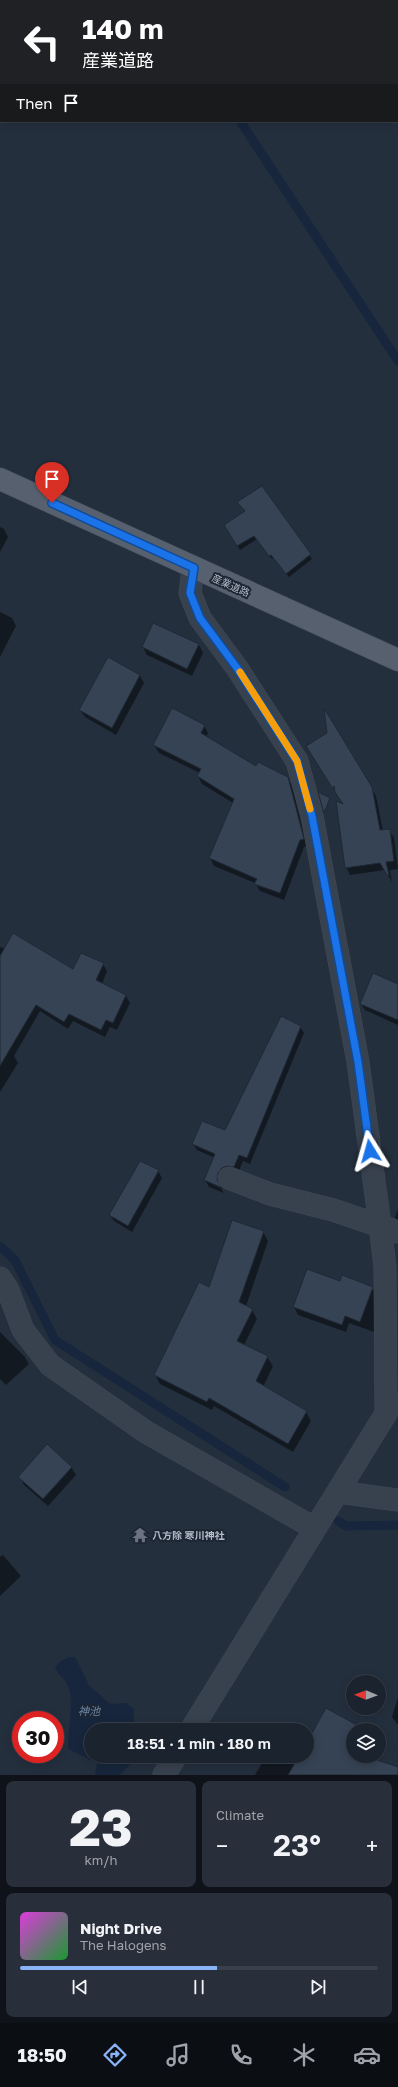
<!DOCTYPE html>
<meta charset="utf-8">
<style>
body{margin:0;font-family:"Golos Text","Noto Sans JP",sans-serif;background:#282f3a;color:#f1f3f6;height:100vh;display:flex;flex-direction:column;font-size:15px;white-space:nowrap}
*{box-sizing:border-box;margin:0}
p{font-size:13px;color:#a0a4aa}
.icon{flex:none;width:22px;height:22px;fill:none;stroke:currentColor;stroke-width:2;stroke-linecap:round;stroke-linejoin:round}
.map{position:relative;height:1775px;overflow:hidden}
.side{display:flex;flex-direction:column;gap:6px;padding:6px;background:#0f1319;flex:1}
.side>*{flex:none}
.top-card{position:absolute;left:0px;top:0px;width:398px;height:122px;box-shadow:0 2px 10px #0003,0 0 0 1px #39404a;background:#202124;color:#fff;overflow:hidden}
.needle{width:26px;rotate:271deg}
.controls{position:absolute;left:346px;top:1675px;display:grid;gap:8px}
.controls a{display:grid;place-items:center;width:40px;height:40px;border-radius:50%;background:#1b232e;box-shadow:0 2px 10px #0003,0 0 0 1px #39404a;font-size:20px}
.speed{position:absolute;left:12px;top:1711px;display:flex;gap:8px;font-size:20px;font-weight:700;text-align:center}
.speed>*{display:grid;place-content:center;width:52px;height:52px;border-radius:50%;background:#1b232e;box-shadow:0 2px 10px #0003,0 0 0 1px #39404a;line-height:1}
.speed .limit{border:6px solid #d22;background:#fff;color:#111}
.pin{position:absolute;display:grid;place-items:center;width:34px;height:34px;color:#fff;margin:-41px -17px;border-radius:50% 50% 50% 0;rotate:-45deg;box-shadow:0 0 4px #0007}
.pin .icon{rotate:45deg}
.me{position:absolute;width:44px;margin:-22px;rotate:352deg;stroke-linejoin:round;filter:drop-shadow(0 0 3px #0008)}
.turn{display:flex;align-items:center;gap:14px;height:84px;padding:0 16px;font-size:18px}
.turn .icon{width:52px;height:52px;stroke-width:2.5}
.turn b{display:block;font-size:28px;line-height:34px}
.then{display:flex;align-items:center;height:38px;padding:0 16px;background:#0003;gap:8px;font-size:15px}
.big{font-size:30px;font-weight:600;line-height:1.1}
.side .tile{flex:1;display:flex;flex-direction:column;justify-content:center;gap:6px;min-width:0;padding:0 14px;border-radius:8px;background:#282f3a}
.side .dial{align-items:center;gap:0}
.dial b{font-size:52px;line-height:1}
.song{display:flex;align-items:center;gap:12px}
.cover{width:48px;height:48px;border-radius:6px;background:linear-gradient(135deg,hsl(300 70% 55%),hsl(130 70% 35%))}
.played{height:4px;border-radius:2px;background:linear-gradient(90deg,#8ab4f8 55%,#39404a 55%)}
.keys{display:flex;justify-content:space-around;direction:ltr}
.heat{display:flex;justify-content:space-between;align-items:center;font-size:22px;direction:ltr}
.side .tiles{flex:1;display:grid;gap:6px;grid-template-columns:1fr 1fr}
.tile:last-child{grid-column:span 2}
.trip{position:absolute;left:84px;top:1723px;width:230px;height:40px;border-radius:20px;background:#1b232e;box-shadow:0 2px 10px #0003,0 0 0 1px #39404a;font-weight:600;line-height:40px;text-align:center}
.menu{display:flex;height:64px;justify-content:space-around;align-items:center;background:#0b0e12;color:#a0a4aa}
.menu .icon{width:28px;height:28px}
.menu .current{color:#8ab4f8}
.menu b{font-size:18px;color:#f1f3f6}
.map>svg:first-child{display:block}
.water{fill:#17263c}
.shadow{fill:#0007}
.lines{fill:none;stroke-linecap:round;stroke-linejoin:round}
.stream{stroke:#17263c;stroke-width:9}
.building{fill:#364354;stroke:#1f2835}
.minor-casing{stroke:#414a57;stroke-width:23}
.major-casing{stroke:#414a57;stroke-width:23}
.minor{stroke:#38414e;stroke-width:22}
.major{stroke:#56606e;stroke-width:22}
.route-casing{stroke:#114b97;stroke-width:10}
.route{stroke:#1a73e8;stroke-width:7}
.slow{stroke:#f59e0b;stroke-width:7}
.labels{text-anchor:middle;stroke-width:4;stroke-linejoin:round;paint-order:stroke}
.street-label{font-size:10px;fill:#b4bcc9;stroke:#1d2633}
.poi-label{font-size:10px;font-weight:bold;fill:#b4bcc9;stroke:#1d2633;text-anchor:start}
.water-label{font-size:11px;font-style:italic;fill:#6d86a8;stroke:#1d2633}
</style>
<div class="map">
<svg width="398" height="1775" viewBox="0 0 398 1775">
<rect width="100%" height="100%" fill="#242f3e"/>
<!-- water -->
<path class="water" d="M69 1657H75L89 1685 110 1704 126 1703 134 1709V1730H91V1756H135L136 1758 120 1775H95L97 1763 68 1749C68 1733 75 1696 67 1684 63 1676 59 1678 55 1667L62 1660Z"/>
<!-- shadow -->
<path class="shadow" d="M262 487 312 559 289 577 274 558 272 559 257 539 240 550 225 526 246 512 241 506Z
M0 527 4 529 8 537 0 552Z
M0 612 12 618 16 626 0 657Z
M154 624 199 645 203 653 192 676 147 655 143 647Z
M108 658 140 676 144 683 116 735 85 717 80 710Z
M326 712 376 796 383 831 389 830 394 838 398 869 390 870 392 882 385 870 350 875 346 867 345 806 312 754 328 733Z
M204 726 208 733 206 737 256 768 288 778 292 786 307 846 304 847 284 900 260 891 255 883 214 866 210 858 233 803 202 784 198 776 200 773 159 753 154 745Z
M0 947 74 970 103 964 107 971 102 984 126 996 130 1003 117 1030 110 1027 105 1037 73 1021 68 1029 40 1011 14 1056 18 1063 0 1092Z
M398 985V1025L365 1010 361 1004Z
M300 1027 304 1033 250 1164 243 1161 238 1173 221 1180 220 1187 224 1193 209 1187 205 1180 215 1158 197 1150 193 1144 226 1132Z
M158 1171 162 1178 132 1232 114 1221 110 1215Z
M398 1209V1223L395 1217Z
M263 1232 268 1241 246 1306 252 1310 257 1319 244 1345 267 1357 273 1366 263 1387 306 1412 311 1421 293 1452 214 1406 212 1410 160 1384 155 1375Z
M340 1282 372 1287 376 1295 377 1326 374 1332 349 1323 346 1332 298 1315 294 1307Z
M0 1332 24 1356 29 1364 6 1385 0 1379Z
M71 1467 76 1475 48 1506 24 1485 20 1477Z
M3 1555 21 1576 0 1596V1557Z
M398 1697V1725L392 1717Z
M327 1709 363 1730H353V1756H362L398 1770V1775H255L266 1756H289L297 1761 300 1756H307V1744Z"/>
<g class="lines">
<!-- stream -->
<path class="stream" d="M161 0 162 1
M240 121 398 361
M0 1246 15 1260 55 1340 285 1487
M338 1521 346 1526 398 1525"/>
</g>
<!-- building -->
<path class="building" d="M262 486 311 554 286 574 271 555 269 556 254 536 237 546 224 525 245 511 237 502Z
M153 623 199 644 187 669 142 647Z
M108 657 140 675 112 728 79 710Z
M172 708 205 725 201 733 256 766 258 762 288 777 304 839 300 840 280 893 254 884 257 879 209 858 234 799 197 776 201 769 153 745Z
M324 708 372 787 380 830 390 829 394 861 386 862 389 875H387L380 863 345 868 336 801 343 804 335 792 334 786 333 789 306 746 327 733Z
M318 792 330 798 324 813Z
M13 933 73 969 81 953 104 963 96 980 126 995 113 1023 106 1020 101 1030 69 1014 64 1022 36 1005 0 1066V956Z
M373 973 398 984V1020L360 1004Z
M281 1016 301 1026 247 1158 239 1155 234 1167 227 1166 222 1168 218 1173 217 1180 222 1188 204 1180 215 1154 192 1144 202 1121 225 1130Z
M140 1161 159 1170 128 1226 109 1215Z
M232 1220 264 1231 239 1302 253 1309 237 1341 268 1356 256 1381 307 1411 288 1444 209 1398 207 1402 154 1375 199 1282 209 1287Z
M307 1269 340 1281 342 1275 373 1287 360 1322 345 1316 342 1325 293 1307Z
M47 1444 72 1467 43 1499 18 1477Z
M326 1708 364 1729 353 1730V1748L351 1751 353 1756H365L398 1767V1775H288L299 1756H307V1742Z"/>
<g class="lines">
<defs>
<path id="minor" d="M193 568 190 593 200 618 237 668 297 761 312 816 358 1062 380 1225 385 1267 386 1414
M229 1178 270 1194 333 1210 398 1232
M0 1278 8 1290 23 1330 50 1365 146 1432 314 1528
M338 1492 398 1500
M191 1730 393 1402
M164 1775 176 1756"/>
<path id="major" d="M0 479 398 660"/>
</defs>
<!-- minor casing -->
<use href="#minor" class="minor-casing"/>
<!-- major casing -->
<use href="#major" class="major-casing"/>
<!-- minor -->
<use href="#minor" class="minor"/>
<!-- major -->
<use href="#major" class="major"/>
</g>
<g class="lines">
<defs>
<path id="route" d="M52 503 194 568 190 593 200 618 237 668 297 761 312 816 358 1062 370 1151"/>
</defs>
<!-- route casing -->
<use href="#route" class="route-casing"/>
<!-- route -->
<use href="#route" class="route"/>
<!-- slow -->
<path class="slow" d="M240 672 297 761 310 809"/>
</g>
<!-- icons -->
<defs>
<symbol id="temple-bare" viewBox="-9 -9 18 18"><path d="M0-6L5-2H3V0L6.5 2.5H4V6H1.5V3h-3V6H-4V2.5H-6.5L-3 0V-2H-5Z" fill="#6b7280" stroke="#1d2633" stroke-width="2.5" paint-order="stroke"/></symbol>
</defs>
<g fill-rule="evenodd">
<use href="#temple-bare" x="129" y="1524" width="22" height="22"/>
</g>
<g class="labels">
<!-- street labels -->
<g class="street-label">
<text transform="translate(231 585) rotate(24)" y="4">産業道路</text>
</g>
<!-- poi labels -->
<g class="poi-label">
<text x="152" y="1539">八方除 寒川神社</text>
</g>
<!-- water labels -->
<g class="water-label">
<text x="89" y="1715">神池</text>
</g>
</g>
</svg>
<div class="controls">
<a><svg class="needle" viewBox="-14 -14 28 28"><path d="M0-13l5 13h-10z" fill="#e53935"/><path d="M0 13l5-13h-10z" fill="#a0a4aa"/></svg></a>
<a><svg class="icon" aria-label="layers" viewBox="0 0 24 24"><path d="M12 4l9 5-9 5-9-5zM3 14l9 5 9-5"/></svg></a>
</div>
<div class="speed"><div class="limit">30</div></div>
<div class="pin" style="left:52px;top:503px;background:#d93025"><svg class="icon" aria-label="arrive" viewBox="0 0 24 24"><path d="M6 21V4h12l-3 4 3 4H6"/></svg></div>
<svg class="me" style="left:370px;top:1151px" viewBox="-20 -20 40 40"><path d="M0-17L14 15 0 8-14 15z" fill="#1a73e8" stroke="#fff" stroke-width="4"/></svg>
<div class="trip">18:51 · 1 min · 180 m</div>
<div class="top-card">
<div class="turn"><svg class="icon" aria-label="left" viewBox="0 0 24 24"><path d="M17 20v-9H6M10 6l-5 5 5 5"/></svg><div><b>140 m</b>産業道路</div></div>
<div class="then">Then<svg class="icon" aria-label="arrive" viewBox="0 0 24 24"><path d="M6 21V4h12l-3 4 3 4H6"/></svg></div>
</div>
</div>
<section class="side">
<div class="tiles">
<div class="tile dial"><b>23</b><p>km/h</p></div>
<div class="tile"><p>Climate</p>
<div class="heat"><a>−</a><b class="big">23°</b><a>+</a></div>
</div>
<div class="tile">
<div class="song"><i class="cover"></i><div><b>Night Drive</b><p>The Halogens</p></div></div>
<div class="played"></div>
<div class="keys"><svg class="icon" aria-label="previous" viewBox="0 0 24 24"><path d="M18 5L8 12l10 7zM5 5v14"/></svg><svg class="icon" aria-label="pause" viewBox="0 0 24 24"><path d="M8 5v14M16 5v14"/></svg><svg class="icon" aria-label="next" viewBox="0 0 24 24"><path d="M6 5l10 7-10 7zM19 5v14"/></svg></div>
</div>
</div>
</section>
<nav class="menu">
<b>18:50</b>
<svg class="icon current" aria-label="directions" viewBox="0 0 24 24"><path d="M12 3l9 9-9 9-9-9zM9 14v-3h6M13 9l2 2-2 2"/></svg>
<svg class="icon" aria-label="music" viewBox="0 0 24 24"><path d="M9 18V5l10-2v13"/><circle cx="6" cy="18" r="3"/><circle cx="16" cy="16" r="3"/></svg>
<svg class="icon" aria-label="phone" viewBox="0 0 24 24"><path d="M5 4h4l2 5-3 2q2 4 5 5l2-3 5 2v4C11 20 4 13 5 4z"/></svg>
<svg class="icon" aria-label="climate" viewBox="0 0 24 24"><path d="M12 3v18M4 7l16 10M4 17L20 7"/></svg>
<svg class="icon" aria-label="car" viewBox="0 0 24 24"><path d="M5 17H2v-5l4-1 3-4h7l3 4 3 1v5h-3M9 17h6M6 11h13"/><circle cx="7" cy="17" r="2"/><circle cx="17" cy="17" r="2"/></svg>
</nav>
